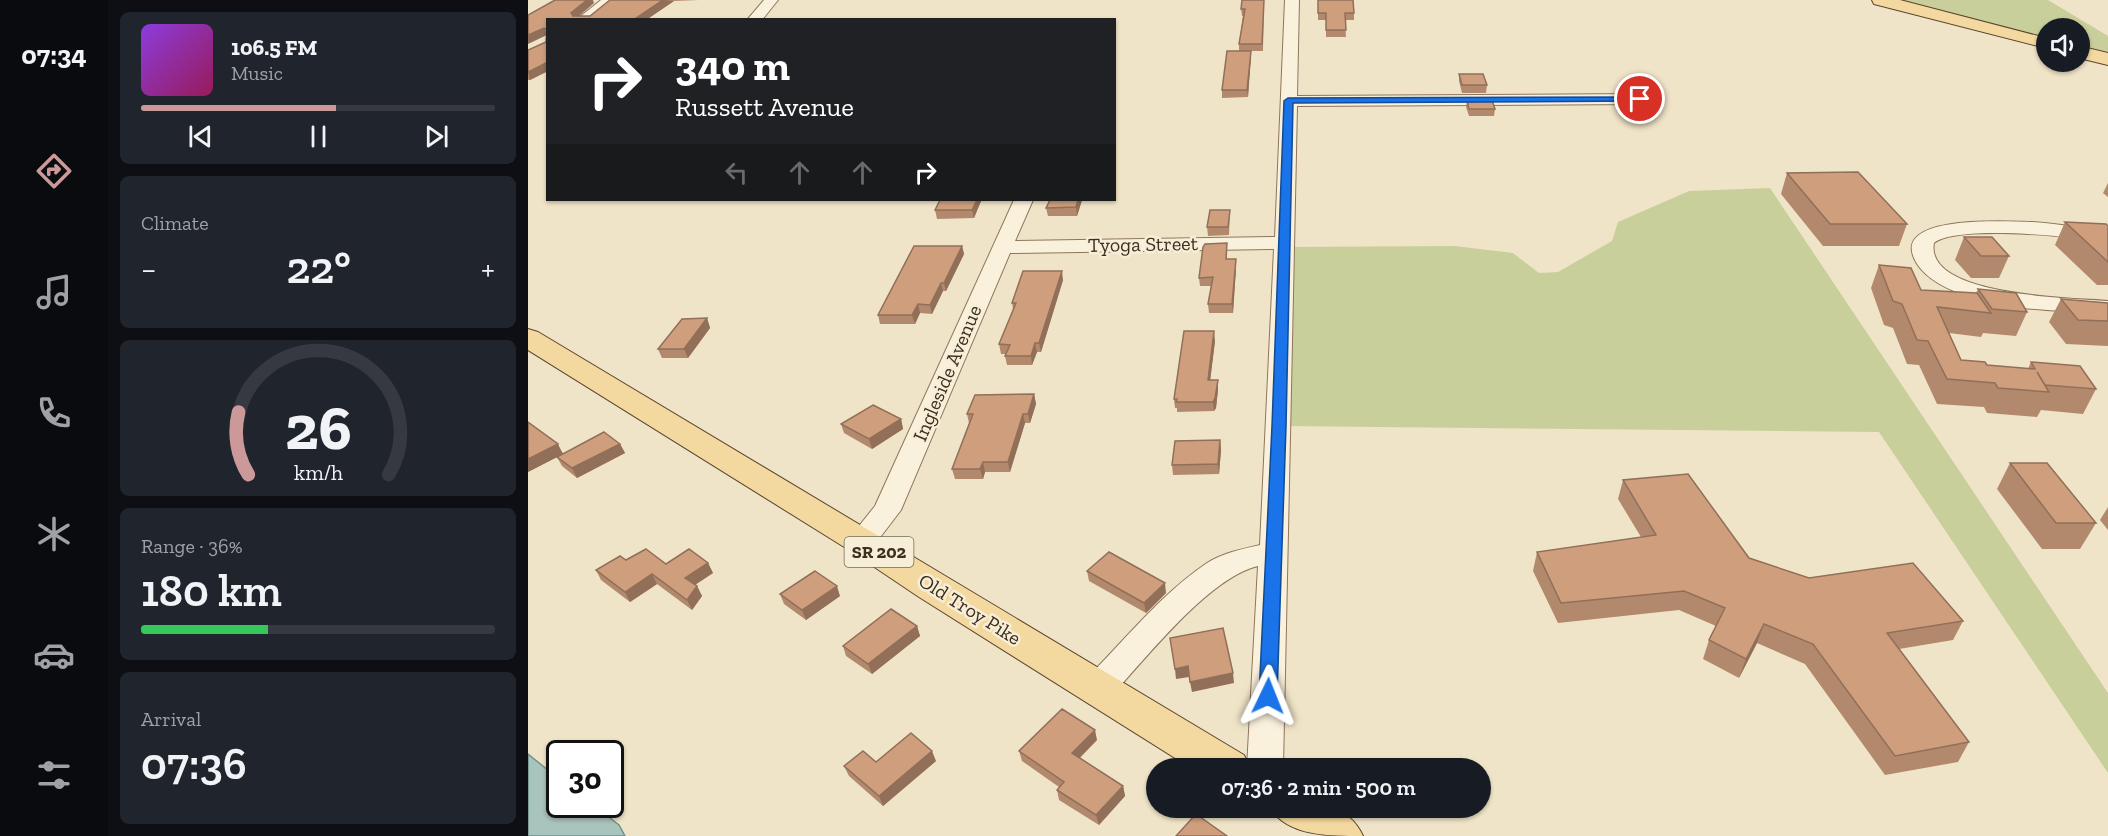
<!DOCTYPE html>
<meta charset="utf-8">
<style>
body{margin:0;font-family:"Zilla Slab",serif;background:#20242c;color:#f1f3f6;height:100vh;display:flex;flex-direction:column;font-size:22px;white-space:nowrap}
*{box-sizing:border-box;margin:0}
p{font-size:20px;color:#9ea1a6}
.icon{flex:none;width:33px;height:33px;fill:none;stroke:currentColor;stroke-width:2;stroke-linecap:round;stroke-linejoin:round}
.map{position:relative;flex:1;overflow:hidden}
.details{display:flex;flex-direction:column;gap:12px;padding:12px;background:#0d0f14;width:420px}
.details>*{flex:none}
.banner{position:absolute;left:18px;top:18px;width:570px;height:183px;border-radius:0px;box-shadow:0 2px 4px #0004;background:#202124;color:#fff;overflow:hidden}
.fabs{position:absolute;left:1508px;top:18px;display:grid;gap:12px}
.fabs a{display:grid;place-items:center;width:54px;height:54px;border-radius:50%;background:#171b24;box-shadow:0 2px 4px #0004;font-size:30px}
.speed{position:absolute;left:18px;top:740px;display:flex;gap:12px;font-size:30px;font-weight:700;text-align:center}
.speed>*{display:grid;place-content:center;width:78px;height:78px;border-radius:50%;background:#171b24;box-shadow:0 2px 4px #0004;line-height:1}
.speed .limit{border:3px solid #111;border-radius:9px;background:#fff;color:#111}
.pin{position:absolute;display:grid;place-items:center;width:51px;height:51px;color:#fff;margin:-26px;border:3px solid #fff;border-radius:50%;box-shadow:0 2px 6px #0007}
.me{position:absolute;width:66px;margin:-33px;rotate:2deg;stroke-linejoin:round;filter:drop-shadow(0 0 4px #0008)}
.turn{display:flex;align-items:center;gap:21px;height:126px;padding:0 30px;font-size:27px}
.turn .icon{width:78px;height:78px;stroke-width:2.5}
.turn b{display:block;font-size:42px;line-height:51px}
.lanes{display:flex;align-items:center;height:57px;padding:0 30px;background:#0003;justify-content:center;gap:30px;direction:ltr}
.lanes .off{opacity:.35}
.big{font-size:45px;font-weight:600;line-height:1.1}
.details .card{flex:1;display:flex;flex-direction:column;justify-content:center;gap:9px;min-width:0;padding:0 21px;border-radius:9px;background:#20242c}
.details .dial{align-items:center;gap:0}
.dial svg{height:156px;overflow:visible;fill:none;stroke:#363941;stroke-width:7;stroke-linecap:round;text-anchor:middle}
.dial text{fill:#f1f3f6;stroke:none}
.song{display:flex;align-items:center;gap:18px}
.cover{width:72px;height:72px;border-radius:9px;background:linear-gradient(135deg,hsl(270 70% 55%),hsl(330 70% 35%))}
.played{height:6px;border-radius:3px;background:linear-gradient(90deg,#cc999b 55%,#363941 55%)}
.keys{display:flex;justify-content:space-around;direction:ltr}
.heat{display:flex;justify-content:space-between;align-items:center;font-size:33px;direction:ltr}
.charge{height:9px;border-radius:4px;background:linear-gradient(90deg,#34c759 36%,#363941 0)}
.trip{position:absolute;left:618px;top:758px;width:345px;height:60px;border-radius:30px;background:#171b24;box-shadow:0 2px 4px #0004;font-weight:600;line-height:60px;text-align:center}
main{display:flex;flex:1;min-height:0}
.menu{display:flex;flex-direction:column;width:108px;justify-content:space-around;align-items:center;background:#090b0e;color:#9ea1a6}
.menu .icon{width:42px;height:42px}
.menu .current{color:#cc999b}
.menu b{font-size:27px;color:#f1f3f6}
.map>svg:first-child{display:block}
.green{fill:#c9cf9b}
.water{fill:#a9c4bc;stroke:#6f938a;stroke-width:1.5}
.lines{fill:none;stroke-linecap:round;stroke-linejoin:round}
.minor-casing{stroke:#8d765c;stroke-width:2}
.major-casing{stroke:#5b4430;stroke-width:2}
.minor{fill:#faf1dc;fill-rule:evenodd}
.major{fill:#f3d9a0;fill-rule:evenodd}
.wall{fill:#b2896c}
.shaded-wall{fill:#916f58}
.building{fill:#cf9f7d;stroke:#916f58;stroke-width:1.5}
.route{fill:#1a73e8;stroke:#114b97;stroke-width:1.5}
.labels{text-anchor:middle;stroke-width:5;stroke-linejoin:round;paint-order:stroke}
.shield{fill:#f7eed8;stroke:#756857;stroke-width:1.5}
.shield-label{font-size:18px;font-weight:bold;fill:#3d2e20}
.street-label{font-size:20px;fill:#3d2e20;stroke:#f7eed8}
</style>
<main>
<nav class="menu">
<b>07:34</b>
<svg class="icon current" aria-label="directions" viewBox="0 0 24 24"><path d="M12 3l9 9-9 9-9-9zM9 14v-3h6M13 9l2 2-2 2"/></svg>
<svg class="icon" aria-label="music" viewBox="0 0 24 24"><path d="M9 18V5l10-2v13"/><circle cx="6" cy="18" r="3"/><circle cx="16" cy="16" r="3"/></svg>
<svg class="icon" aria-label="phone" viewBox="0 0 24 24"><path d="M5 4h4l2 5-3 2q2 4 5 5l2-3 5 2v4C11 20 4 13 5 4z"/></svg>
<svg class="icon" aria-label="climate" viewBox="0 0 24 24"><path d="M12 3v18M4 7l16 10M4 17L20 7"/></svg>
<svg class="icon" aria-label="car" viewBox="0 0 24 24"><path d="M5 17H2v-5l4-1 3-4h7l3 4 3 1v5h-3M9 17h6M6 11h13"/><circle cx="7" cy="17" r="2"/><circle cx="17" cy="17" r="2"/></svg>
<svg class="icon" aria-label="filters" viewBox="0 0 24 24"><path d="M4 7h16M4 17h16"/><circle cx="9" cy="7" r="2"/><circle cx="15" cy="17" r="2"/></svg>
</nav>
<section class="details">
<div class="card">
<div class="song"><i class="cover"></i><div><b>106.5 FM</b><p>Music</p></div></div>
<div class="played"></div>
<div class="keys"><svg class="icon" aria-label="previous" viewBox="0 0 24 24"><path d="M18 5L8 12l10 7zM5 5v14"/></svg><svg class="icon" aria-label="pause" viewBox="0 0 24 24"><path d="M8 5v14M16 5v14"/></svg><svg class="icon" aria-label="next" viewBox="0 0 24 24"><path d="M6 5l10 7-10 7zM19 5v14"/></svg></div>
</div>
<div class="card"><p>Climate</p>
<div class="heat"><a>−</a><b class="big">22°</b><a>+</a></div>
</div>
<div class="card dial"><svg viewBox="0 0 100 80">
<path d="M14 69A42 42 0 1 1 86 69"/>
<path d="M14 69A42 42 0 0 1 9 37" stroke="#cc999b"/>
<text x="50" y="56" font-size="32" font-weight="700">26</text>
<text x="50" y="72" font-size="11">km/h</text>
</svg></div>
<div class="card"><p>Range · 36%</p><b class="big">180 km</b><div class="charge"></div></div>
<div class="card"><p>Arrival</p><b class="big">07:36</b></div>
</section>
<div class="map">
<svg width="1580" height="836" viewBox="0 0 1580 836">
<rect width="100%" height="100%" fill="#f0e4c8"/>
<!-- green -->
<path class="green" d="M1362 0H1520L1580 36V56L1551 49V28H1518V40Z
M1242 188 1580 693V773L1351 432 751 426 756 247 927 246 985 253 1011 273 1030 272 1084 241 1090 222 1161 191Z"/>
<!-- water -->
<path class="water" d="M0 754 31 779 32 804H64L91 825 97 836H0Z"/>
<g class="lines">
<defs>
<path id="minor" d="M73 0H89L65 20H48Z
M236 0H250L234 20H219Z
M757 0H771L769 96 1112 94 1120 99 1112 104 769 106 755 768H719L730 566C680 578 618 659 582 697L570 701 558 697 553 688 558 679C597 640 633 594 679 563 695 553 714 549 732 545L746 249 482 253 373 510 344 548 334 551 324 548 319 541 347 506 486 200H505L487 241 747 237Z
M1505 222C1530 224 1556 227 1580 235V248C1569 245 1559 241 1549 239 1522 234 1425 227 1406 243 1396 297 1547 298 1580 301V315C1532 309 1481 312 1436 295 1417 288 1394 277 1386 258 1366 213 1484 222 1505 222Z"/>
<path id="major" d="M1344 0H1372L1518 38V48L1346 4Z
M1551 46 1580 53V65L1551 58Z
M0 329 10 332 716 755 722 768H663L391 597 321 550 0 350Z
M741 807C778 807 817 797 835 836 798 836 760 836 741 807Z"/>
</defs>
<!-- minor casing -->
<use href="#minor" class="minor-casing"/>
<!-- major casing -->
<use href="#major" class="major-casing"/>
<!-- minor -->
<use href="#minor" class="minor"/>
<!-- major -->
<use href="#major" class="major"/>
</g>
<!-- wall -->
<path class="wall" d="M82 0H171L146 1 118 20H20V71L2 80H0V50L18 42 19 35 0 15 66 3 51 16H62Z
M736 0 735 51H723L720 97 694 98V90L711 51V44L715 16H714L713 9Z
M790 0 826 13V20H817L818 37H798V20H790Z
M931 74 959 85 958 93H934L931 81Z
M939 100 967 109 966 116H941L938 107Z
M1259 173 1379 224 1371 246H1295L1253 194Z
M1580 183V197L1575 193Z
M522 200H554L549 216H520L518 208Z
M453 201 446 218 409 219 407 210Z
M702 210 701 235 680 236 679 227Z
M1537 222 1580 226V285H1569L1527 245Z
M1436 237 1481 256 1471 278H1443L1427 260Z
M699 243V259L708 268 705 313H681L680 304 683 286H672L671 278Z
M434 246 436 254 418 291H415L404 314 392 313 387 324H352L350 315Z
M1351 265 1393 290 1448 293 1450 289 1499 312 1488 336 1455 333 1453 337 1421 333 1433 360 1459 365 1500 369 1503 362 1568 389 1555 414 1513 410 1509 417 1459 413 1456 407 1409 404 1391 365 1379 364 1365 328 1356 325 1343 288Z
M535 280 513 352H509L504 365H479L477 356 478 354H473L471 344 485 309 484 303Z
M1533 299 1580 303V346L1538 344 1521 322Z
M179 318 182 328 160 358H134L130 349Z
M687 341 682 380H690V390L688 408 686 411 649 412V408H647L646 399Z
M506 394 508 404 502 423H497L482 472H457L455 479H427L424 469 441 423 439 414Z
M373 419 375 429 344 449 316 433 313 424Z
M0 422 35 453 92 444 97 453 49 478 34 466 29 457 0 472Z
M692 440 693 450 691 474 645 475 644 465Z
M1482 463 1568 523 1552 549H1514L1469 489Z
M1095 480 1221 558 1281 578 1435 621 1425 640 1371 649 1441 742 1430 762 1357 775 1277 664 1229 643 1211 678 1175 659 1181 640 1188 626 1151 610 1030 623 1005 571 1009 552 1113 537 1090 499Z
M1580 507V530L1572 520Z
M180 563 185 573 167 585 169 586 174 596 164 610 129 584 102 602 73 580 68 570 138 564Z
M559 571 638 593 618 613 561 581Z
M252 594 312 596 278 620 256 604Z
M389 626 392 636 344 674 318 656 315 646Z
M569 740 552 758 595 786 597 796 571 825 531 800 529 790 531 787 494 761 491 751Z
M408 761 355 806 321 776 316 766 348 762Z"/>
<!-- shaded-wall -->
<path class="shaded-wall" d="M59 0H65L66 3 46 20 43 13Z
M135 0 146 1 118 20H105Z
M16 28 19 35 0 44V35Z
M723 51V58L720 97 719 90Z
M20 62V71L2 80 0 72Z
M449 200H455L453 201 446 218 444 210Z
M550 200H554L549 216 548 207Z
M434 246 436 254 418 291 416 283Z
M708 259V268L705 313 704 304Z
M534 271 535 280 513 352 511 343Z
M413 283 415 291 404 314 402 305Z
M390 304 392 313 387 324 384 315Z
M179 318 182 328 160 358 156 349Z
M686 331 687 341 681 390 680 380Z
M507 343 509 352 504 365 503 356Z
M690 380V390L688 408 686 411 685 402Z
M506 394 508 404 502 423 500 414Z
M495 414 497 423 482 472 480 462Z
M373 419 375 429 344 449 341 439Z
M692 440 693 450 691 474 690 464Z
M30 444 35 454 0 472V459Z
M92 444 97 453 49 478 44 468Z
M455 462 457 472 455 479 452 469Z
M180 563 185 573 162 588 157 578Z
M124 574 129 584 102 602 97 592Z
M637 583 638 593 618 613 616 603Z
M169 586 174 596 164 610 159 600Z
M309 586 312 596 278 620 274 610Z
M1236 624 1229 643 1211 678 1218 659Z
M389 626 392 636 344 674 340 664Z
M660 666 661 677 648 679 647 669Z
M705 673 706 683 664 692 662 682Z
M567 730 569 740 546 763 544 753Z
M404 751 408 761 355 806 351 796Z
M595 786 597 796 571 825 568 815Z"/>
<!-- building -->
<path class="building" d="M27 0H59L43 13 45 16H62L82 0H135L105 20H20V62L0 72V50L18 42 19 30 16 28 0 35V15Z
M714 0H736L734 44H711L717 9H713Z
M790 0H825L826 13H817L818 30H798V13H790Z
M699 51H723L719 90H694Z
M931 74H955L959 85H934Z
M939 100H964L967 109H941Z
M1330 172 1379 224H1302L1259 173Z
M412 200H449L444 210H407Z
M522 200H550L548 207 518 208Z
M682 210H702L700 227H679Z
M1537 222 1578 224 1580 226V262Z
M1436 237H1464L1481 256H1453Z
M699 243 698 259H708L704 304H680L685 277 671 278 675 247 677 244Z
M386 246H434L416 283H413L402 305 390 304 384 315H350Z
M1351 265 1383 268 1393 290 1449 293 1463 313 1409 307 1433 360 1457 362 1459 365 1507 369 1503 362 1552 366 1568 389 1517 385 1509 372 1521 392 1470 388 1467 383 1419 379 1400 341 1389 340 1374 304 1365 301Z
M495 271H534L511 343H507L503 356H477L482 345 471 344 488 303H484Z
M1450 289 1488 293 1499 312 1464 309Z
M1533 299 1580 303V321L1550 320Z
M179 318 156 349H130L154 319Z
M656 331H686L680 380H690L687 398 685 402H648L649 399H646Z
M506 394 500 414H495L480 462H455L452 469H424L445 414H439L447 395Z
M345 405 373 419 341 439 313 424Z
M0 422 30 444 0 459Z
M76 432 92 444 44 468 29 457Z
M692 440 690 464 644 465 647 441Z
M1482 463H1519L1568 523H1528Z
M1160 474 1221 558 1281 578 1385 563 1435 621 1359 633 1441 742 1367 756 1285 644 1236 624 1218 659 1181 640 1197 608 1156 591 1033 603 1009 552 1128 535 1095 480Z
M118 549 138 564 161 549 180 563 157 578 169 586 159 600 124 574 97 592 68 570 92 556 98 560Z
M581 552 637 583 616 603 559 571Z
M287 571 309 586 274 610 252 594Z
M363 609 389 626 340 664 315 646Z
M695 628 705 673 662 682 660 666 647 669 642 638Z
M534 709 567 730 544 753 595 786 568 815 529 790 536 782 491 751Z
M383 733 404 751 351 796 316 766 335 751 348 762Z
M668 814 699 836H648Z"/>
<!-- route -->
<path class="route" d="M1112 97 1116 99 1115 101 765 103 758 426 749 696 746 701 740 703 733 701 731 696 744 426 756 101 760 98Z"/>
<g class="labels">
<!-- shield labels -->
<rect class="shield" x="316.5" y="537" width="69" height="30" rx="4.5"/>
<g class="shield-label">
<text x="351" y="558">SR 202</text>
</g>
<!-- street labels -->
<g class="street-label">
<text transform="translate(615 244) rotate(-1)" y="7">Tyoga Street</text>
<text transform="translate(419 373) rotate(-67)" y="7">Ingleside Avenue</text>
<text transform="translate(442 609) rotate(32)" y="7">Old Troy Pike</text>
</g>
</g>
</svg>
<div class="fabs">
<a><svg class="icon" aria-label="sound" viewBox="0 0 24 24"><path d="M4 9h4l5-4v14l-5-4H4zM17 9q2 3 0 6"/></svg></a>
</div>
<div class="speed"><div class="limit">30</div></div>
<div class="pin" style="left:1112px;top:99px;background:#d93025"><svg class="icon" aria-label="arrive" viewBox="0 0 24 24"><path d="M6 21V4h12l-3 4 3 4H6"/></svg></div>
<svg class="me" style="left:740px;top:696px" viewBox="-20 -20 40 40"><path d="M0-17L14 15 0 8-14 15z" fill="#1a73e8" stroke="#fff" stroke-width="4"/></svg>
<div class="trip">07:36 · 2 min · 500 m</div>
<div class="banner">
<div class="turn"><svg class="icon" aria-label="right" viewBox="0 0 24 24"><path d="M7 20v-9h11M14 6l5 5-5 5"/></svg><div><b>340 m</b>Russett Avenue</div></div>
<div class="lanes"><svg class="icon off" aria-label="left" viewBox="0 0 24 24"><path d="M17 20v-9H6M10 6l-5 5 5 5"/></svg><svg class="icon off" aria-label="ahead" viewBox="0 0 24 24"><path d="M12 20V5M6 11l6-6 6 6"/></svg><svg class="icon off" aria-label="ahead" viewBox="0 0 24 24"><path d="M12 20V5M6 11l6-6 6 6"/></svg><svg class="icon" aria-label="right" viewBox="0 0 24 24"><path d="M7 20v-9h11M14 6l5 5-5 5"/></svg></div>
</div>
</div>
</main>
